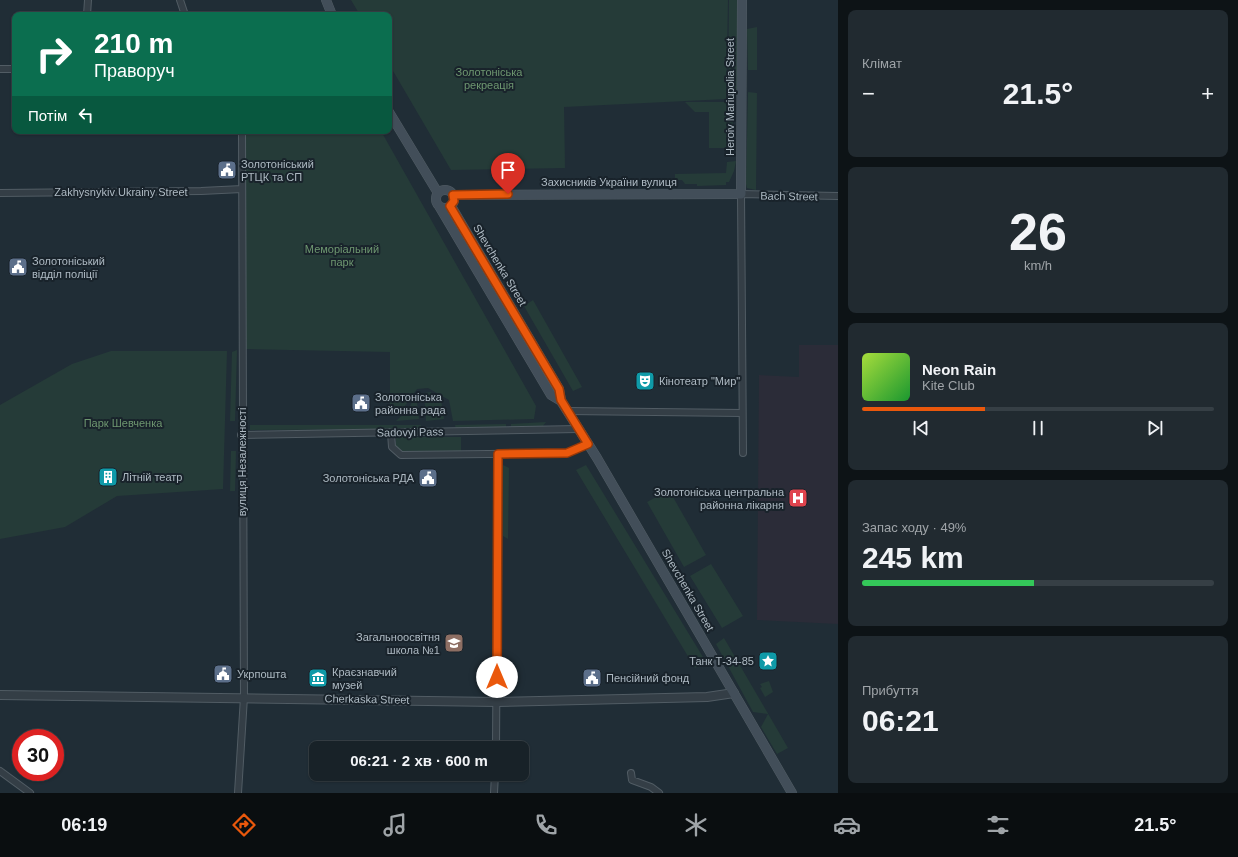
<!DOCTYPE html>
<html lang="uk">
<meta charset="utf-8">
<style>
body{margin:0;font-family:Arial,sans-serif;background:#212a30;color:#f1f3f6;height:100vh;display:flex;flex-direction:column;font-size:15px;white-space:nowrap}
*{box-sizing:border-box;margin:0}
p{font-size:13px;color:#9fa4a8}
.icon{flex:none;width:22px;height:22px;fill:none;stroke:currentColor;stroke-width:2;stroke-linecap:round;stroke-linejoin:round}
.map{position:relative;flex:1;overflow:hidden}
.drawer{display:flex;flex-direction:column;gap:10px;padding:10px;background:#0d1316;width:400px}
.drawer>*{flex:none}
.banner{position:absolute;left:12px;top:12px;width:380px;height:122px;border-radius:8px;box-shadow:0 1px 3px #0004,0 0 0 1px #363f45;background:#0b6e4f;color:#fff;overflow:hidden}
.speed{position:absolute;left:12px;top:729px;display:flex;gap:8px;font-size:20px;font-weight:700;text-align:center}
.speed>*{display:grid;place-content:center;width:52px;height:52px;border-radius:50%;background:#182228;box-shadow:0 1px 3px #0004,0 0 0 1px #363f45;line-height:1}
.speed .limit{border:6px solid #d22;background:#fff;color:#111}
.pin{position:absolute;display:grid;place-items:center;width:34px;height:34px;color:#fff;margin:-41px -17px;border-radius:50% 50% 50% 0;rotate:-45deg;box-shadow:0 0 4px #0007}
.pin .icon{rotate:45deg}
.me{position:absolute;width:44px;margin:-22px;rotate:0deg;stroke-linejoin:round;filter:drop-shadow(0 0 3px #0008)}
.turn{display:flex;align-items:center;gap:14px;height:84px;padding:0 16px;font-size:18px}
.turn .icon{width:52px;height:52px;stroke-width:2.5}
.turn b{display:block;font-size:28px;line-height:34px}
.then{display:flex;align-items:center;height:38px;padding:0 16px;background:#0003;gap:8px;font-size:15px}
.big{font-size:30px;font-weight:800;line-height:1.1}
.drawer .card{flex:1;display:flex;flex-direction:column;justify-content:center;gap:6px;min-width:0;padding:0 14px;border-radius:8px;background:#212a30}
.drawer .dial{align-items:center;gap:0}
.dial b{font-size:52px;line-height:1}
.song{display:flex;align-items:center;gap:12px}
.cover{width:48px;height:48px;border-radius:6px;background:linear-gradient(135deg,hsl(80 70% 55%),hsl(130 70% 35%))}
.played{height:4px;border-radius:2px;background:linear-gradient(90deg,#ea580c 35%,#363f45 35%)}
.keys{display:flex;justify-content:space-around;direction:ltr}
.heat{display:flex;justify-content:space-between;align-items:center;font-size:22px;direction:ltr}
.charge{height:6px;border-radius:3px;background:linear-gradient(90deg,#34c759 49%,#363f45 0)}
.trip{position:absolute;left:309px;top:741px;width:220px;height:40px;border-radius:8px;background:#182228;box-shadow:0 1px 3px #0004,0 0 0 1px #363f45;font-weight:800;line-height:40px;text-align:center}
.menu{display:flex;height:64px;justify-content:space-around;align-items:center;background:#0a0e10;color:#9fa4a8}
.menu .icon{width:28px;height:28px}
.menu .on{color:#ea580c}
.menu b{font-size:18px;color:#f1f3f6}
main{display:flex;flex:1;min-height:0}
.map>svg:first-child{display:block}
.medical{fill:#2b2c38}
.green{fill:#253b38}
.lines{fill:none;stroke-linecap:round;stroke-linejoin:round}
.minor-casing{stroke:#515c64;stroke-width:8}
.tertiary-casing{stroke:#515c64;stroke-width:10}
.secondary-casing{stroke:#515c64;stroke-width:10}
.minor{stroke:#343e46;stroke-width:6}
.tertiary{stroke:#343e46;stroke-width:8}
.secondary{stroke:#424e59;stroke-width:9}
.route-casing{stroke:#983908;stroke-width:10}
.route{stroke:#ea580c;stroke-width:7}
.labels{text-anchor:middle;stroke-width:4;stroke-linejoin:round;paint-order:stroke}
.park-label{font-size:11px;fill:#6e9770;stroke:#19232b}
.street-label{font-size:11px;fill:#aebac3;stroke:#19232b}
.poi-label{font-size:11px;fill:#aebac3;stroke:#19232b;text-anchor:start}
</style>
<main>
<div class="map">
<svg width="838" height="793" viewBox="0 0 838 793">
<rect width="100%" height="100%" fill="#202d36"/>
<!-- medical -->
<path class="medical" d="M799 345H838V624L757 620 759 375 799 377Z"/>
<!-- green -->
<path class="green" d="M351 0H728L726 99 564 107 565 168 451 170 389 64V15H360Z
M729 0H738L737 96 729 101 735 102 732 134 735 148H709V112H695L685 102H728Z
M757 27V70H748L747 29Z
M748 92 757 93 756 190 747 188 746 184Z
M246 131H381L536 406 534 419 453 421 449 400 428 388 417 389 402 410 390 414V352L246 349Z
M736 161 734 171 729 182H726V185L697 186V184H685L682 180H675V174L726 173 727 162Z
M533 300 582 387 573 391 524 306Z
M237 350 235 421H230L232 352Z
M111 351H227L223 489 117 496 65 527 0 539V405L72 364Z
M431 392 432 395H437V399H441L444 419 426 421 424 393Z
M416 394 419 419 396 421 408 410Z
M546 422 540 430H511V424Z
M506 424V430L456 431 455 425Z
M250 425H421V429L250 430Z
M396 437H461V451L404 452 396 448Z
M231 451H236L235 491H230Z
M503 465 509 468 508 539 503 536Z
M586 465 706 662 695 668 576 470Z
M669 490 706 555 684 567 647 502Z
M711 564 743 616 722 628 690 576Z
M724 638 788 748 777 754 761 727 768 714 753 712 716 644Z
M769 681 773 692 765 697 760 688 762 687 760 684Z"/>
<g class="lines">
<defs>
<path id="minor" d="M180 0 185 15
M87 15 88 0
M0 69H15
M0 193 201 191 242 189
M567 411 742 413
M391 433 392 447 401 455 567 453 588 444
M241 435 578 429
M743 453 741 194 838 196
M496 748 498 454
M0 771 30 793
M631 773 632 780 651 787 659 793
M238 793 244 697 242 131
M494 793 495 774"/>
<path id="tertiary" d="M0 695 497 702 707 697 734 693"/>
<path id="secondary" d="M326 0 332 15
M389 112 438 193
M436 199a9 9 0 1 1 18 0a9 9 0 1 1-18 0Z
M453 195 741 194 742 0
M439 206 551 395 561 401
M451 206 559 389 561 401 597 458 792 793"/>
</defs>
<!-- minor casing -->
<use href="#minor" class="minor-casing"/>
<!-- tertiary casing -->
<use href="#tertiary" class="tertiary-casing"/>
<!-- secondary casing -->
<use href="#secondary" class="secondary-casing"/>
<!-- minor -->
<use href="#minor" class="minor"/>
<!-- tertiary -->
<use href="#tertiary" class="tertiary"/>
<!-- secondary -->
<use href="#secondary" class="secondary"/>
</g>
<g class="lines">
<defs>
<path id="route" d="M497 677 498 454 567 453 588 444 561 400 559 389 450 206 454 201 453 195 508 194"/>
</defs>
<!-- route casing -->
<use href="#route" class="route-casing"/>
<!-- route -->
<use href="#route" class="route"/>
</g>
<!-- icons -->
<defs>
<symbol id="civic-square" viewBox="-11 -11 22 22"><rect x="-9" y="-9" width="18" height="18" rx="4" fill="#5c6f8a" stroke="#19232b"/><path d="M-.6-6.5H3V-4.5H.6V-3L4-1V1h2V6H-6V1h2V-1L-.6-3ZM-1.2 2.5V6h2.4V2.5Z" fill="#fff"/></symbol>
<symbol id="theatre-square" viewBox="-11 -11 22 22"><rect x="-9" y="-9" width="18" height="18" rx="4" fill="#0f9aa8" stroke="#19232b"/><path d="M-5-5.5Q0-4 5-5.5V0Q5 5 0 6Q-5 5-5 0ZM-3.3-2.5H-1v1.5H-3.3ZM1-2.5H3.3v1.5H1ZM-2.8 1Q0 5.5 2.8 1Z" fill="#fff"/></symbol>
<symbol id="building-square" viewBox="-11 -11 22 22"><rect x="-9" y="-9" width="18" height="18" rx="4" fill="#0f9aa8" stroke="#19232b"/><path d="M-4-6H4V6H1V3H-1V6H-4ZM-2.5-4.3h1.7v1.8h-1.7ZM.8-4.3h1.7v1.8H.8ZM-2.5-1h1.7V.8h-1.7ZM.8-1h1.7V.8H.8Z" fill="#fff"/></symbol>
<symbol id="hospital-square" viewBox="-11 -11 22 22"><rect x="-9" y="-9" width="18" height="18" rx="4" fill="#e0444e" stroke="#19232b"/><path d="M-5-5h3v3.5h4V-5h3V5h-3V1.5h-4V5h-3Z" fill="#fff"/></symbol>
<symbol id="school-square" viewBox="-11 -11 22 22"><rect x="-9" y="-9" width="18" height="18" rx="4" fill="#8d6e63" stroke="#19232b"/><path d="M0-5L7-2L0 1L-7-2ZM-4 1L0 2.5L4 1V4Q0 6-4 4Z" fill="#fff"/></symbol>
<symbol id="sight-square" viewBox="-11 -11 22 22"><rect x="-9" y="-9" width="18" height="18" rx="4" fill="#0f9aa8" stroke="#19232b"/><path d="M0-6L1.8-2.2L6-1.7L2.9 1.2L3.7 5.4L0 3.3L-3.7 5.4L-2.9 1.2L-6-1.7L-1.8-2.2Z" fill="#fff"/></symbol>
<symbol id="museum-square" viewBox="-11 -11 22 22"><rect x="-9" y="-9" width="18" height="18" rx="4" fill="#0f9aa8" stroke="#19232b"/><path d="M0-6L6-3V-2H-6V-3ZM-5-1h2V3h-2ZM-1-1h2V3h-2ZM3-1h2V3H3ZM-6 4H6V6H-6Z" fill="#fff"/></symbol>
</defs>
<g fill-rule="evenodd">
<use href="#civic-square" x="216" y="159" width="22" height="22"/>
<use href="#civic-square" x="7" y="256" width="22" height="22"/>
<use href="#theatre-square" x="634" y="370" width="22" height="22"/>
<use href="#civic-square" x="350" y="392" width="22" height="22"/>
<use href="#building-square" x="97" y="466" width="22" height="22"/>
<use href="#civic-square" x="417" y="467" width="22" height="22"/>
<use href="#hospital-square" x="787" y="487" width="22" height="22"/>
<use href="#school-square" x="443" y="632" width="22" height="22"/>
<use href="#sight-square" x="757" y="650" width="22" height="22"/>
<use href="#civic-square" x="212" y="663" width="22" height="22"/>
<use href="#museum-square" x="307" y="667" width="22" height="22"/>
<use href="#civic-square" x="581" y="667" width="22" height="22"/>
</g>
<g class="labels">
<!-- park labels -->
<g class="park-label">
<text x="489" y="76">Золотоніська<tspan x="489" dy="13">рекреація</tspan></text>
<text x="342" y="253">Меморіальний<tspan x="342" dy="13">парк</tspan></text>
<text x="123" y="427">Парк Шевченка</text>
</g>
<!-- street labels -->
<g class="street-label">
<text transform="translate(730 97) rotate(-90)" y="4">Heroiv Mariupolia Street</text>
<text x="609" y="186">Захисників України вулиця</text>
<text x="121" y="196">Zakhysnykiv Ukrainy Street</text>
<text transform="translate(789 196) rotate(1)" y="4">Bach Street</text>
<text transform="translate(500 265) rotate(59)" y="4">Shevchenka Street</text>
<text transform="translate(410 432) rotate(-1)" y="4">Sadovyi Pass</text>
<text transform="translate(242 462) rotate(-90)" y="4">вулиця Незалежності</text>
<text transform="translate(688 590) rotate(60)" y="4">Shevchenka Street</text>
<text transform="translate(367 699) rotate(1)" y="4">Cherkaska Street</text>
</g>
<!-- poi labels -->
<g class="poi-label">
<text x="241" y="168">Золотоніський<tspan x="241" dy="13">РТЦК та СП</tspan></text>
<text x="32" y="265">Золотоніський<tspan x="32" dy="13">відділ поліції</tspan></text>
<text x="659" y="385">Кінотеатр "Мир"</text>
<text x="375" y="401">Золотоніська<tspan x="375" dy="13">районна рада</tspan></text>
<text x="122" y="481">Літній театр</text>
<text x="414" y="482" text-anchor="end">Золотоніська РДА</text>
<text x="784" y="496" text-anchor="end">Золотоніська центральна<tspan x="784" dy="13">районна лікарня</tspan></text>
<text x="440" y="641" text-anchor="end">Загальноосвітня<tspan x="440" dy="13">школа №1</tspan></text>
<text x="754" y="665" text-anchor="end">Танк Т-34-85</text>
<text x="332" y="676">Краєзнавчий<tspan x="332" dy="13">музей</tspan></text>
<text x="237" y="678">Укрпошта</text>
<text x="606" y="682">Пенсійний фонд</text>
</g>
</g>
</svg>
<div class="speed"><div class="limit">30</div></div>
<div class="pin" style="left:508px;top:194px;background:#d93025"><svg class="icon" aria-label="arrive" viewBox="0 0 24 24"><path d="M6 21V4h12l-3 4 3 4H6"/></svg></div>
<svg class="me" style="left:497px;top:677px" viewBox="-20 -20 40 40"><circle r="19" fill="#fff"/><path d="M0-13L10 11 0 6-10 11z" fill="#ea580c"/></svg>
<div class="trip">06:21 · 2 хв · 600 m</div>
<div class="banner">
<div class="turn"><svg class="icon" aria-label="right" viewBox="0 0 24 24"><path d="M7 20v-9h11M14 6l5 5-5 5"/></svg><div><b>210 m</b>Праворуч</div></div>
<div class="then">Потім<svg class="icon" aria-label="left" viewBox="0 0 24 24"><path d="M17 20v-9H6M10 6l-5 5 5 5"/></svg></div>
</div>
</div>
<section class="drawer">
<div class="card"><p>Клімат</p>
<div class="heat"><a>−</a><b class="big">21.5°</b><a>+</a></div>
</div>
<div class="card dial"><b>26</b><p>km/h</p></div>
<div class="card">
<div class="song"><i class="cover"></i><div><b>Neon Rain</b><p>Kite Club</p></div></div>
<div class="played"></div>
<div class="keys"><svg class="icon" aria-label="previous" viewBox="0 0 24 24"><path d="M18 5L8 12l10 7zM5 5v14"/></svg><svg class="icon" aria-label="pause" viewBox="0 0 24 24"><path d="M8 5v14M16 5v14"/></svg><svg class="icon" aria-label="next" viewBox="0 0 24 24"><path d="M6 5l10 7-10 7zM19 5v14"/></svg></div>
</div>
<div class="card"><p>Запас ходу · 49%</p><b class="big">245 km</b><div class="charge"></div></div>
<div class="card"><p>Прибуття</p><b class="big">06:21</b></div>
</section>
</main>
<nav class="menu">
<b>06:19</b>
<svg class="icon on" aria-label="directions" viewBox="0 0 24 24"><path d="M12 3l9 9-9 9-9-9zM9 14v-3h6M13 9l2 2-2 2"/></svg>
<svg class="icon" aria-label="music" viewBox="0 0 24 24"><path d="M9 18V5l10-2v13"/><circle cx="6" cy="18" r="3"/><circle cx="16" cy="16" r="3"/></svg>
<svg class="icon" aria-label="phone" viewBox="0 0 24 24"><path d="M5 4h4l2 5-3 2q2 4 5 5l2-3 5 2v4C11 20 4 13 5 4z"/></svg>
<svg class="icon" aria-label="climate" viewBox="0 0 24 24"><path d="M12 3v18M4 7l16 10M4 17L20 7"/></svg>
<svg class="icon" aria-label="car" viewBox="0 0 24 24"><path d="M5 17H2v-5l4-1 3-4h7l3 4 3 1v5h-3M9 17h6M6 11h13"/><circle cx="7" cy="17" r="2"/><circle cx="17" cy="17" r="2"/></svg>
<svg class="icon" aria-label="filters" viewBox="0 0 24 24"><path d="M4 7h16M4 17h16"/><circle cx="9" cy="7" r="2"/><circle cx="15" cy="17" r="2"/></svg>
<b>21.5°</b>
</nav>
